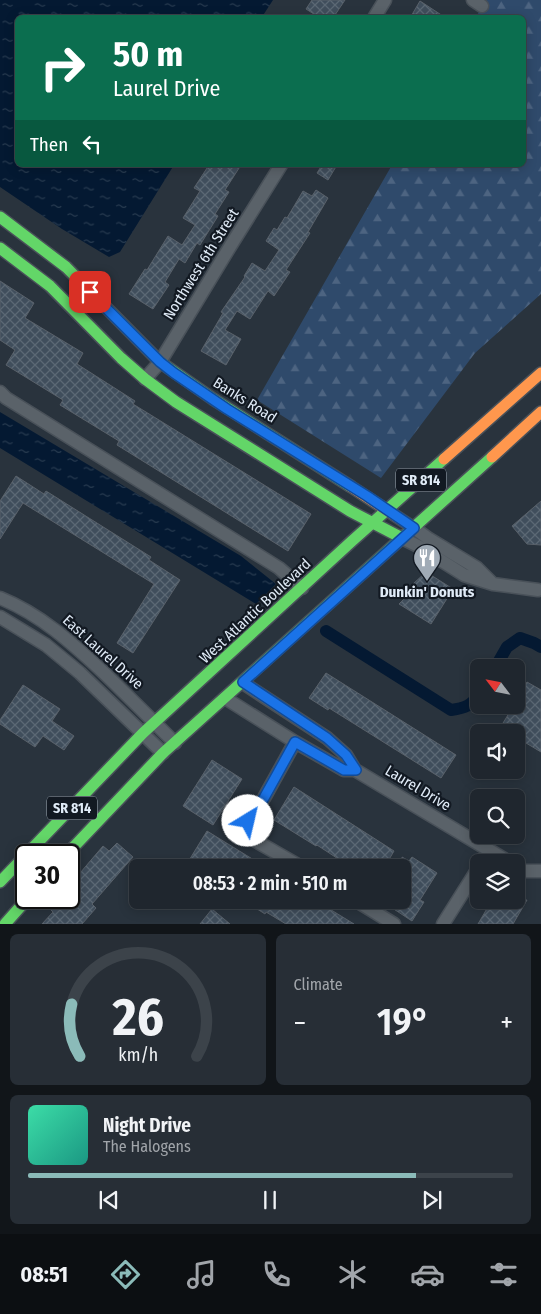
<!DOCTYPE html>
<meta charset="utf-8">
<style>
body{margin:0;font-family:"Fira Sans Condensed",sans-serif;background:#272e36;color:#f1f3f6;height:100vh;display:flex;flex-direction:column;font-size:19px;white-space:nowrap}
*{box-sizing:border-box;margin:0}
p{font-size:16px;color:#a1a5aa}
.icon{flex:none;width:28px;height:28px;fill:none;stroke:currentColor;stroke-width:2;stroke-linecap:round;stroke-linejoin:round}
.map{position:relative;height:924px;overflow:hidden}
.side{display:flex;flex-direction:column;gap:10px;padding:10px;background:#111519;flex:1}
.side>*{flex:none}
.hud{position:absolute;left:15px;top:15px;width:511px;height:152px;border-radius:8px;box-shadow:0 2px 12px #0003,0 0 0 1px #3c434a;background:#0b6e4f;color:#fff;overflow:hidden}
.needle{width:32px;rotate:302deg}
.tools{position:absolute;left:470px;top:659px;display:grid;gap:10px}
.tools a{display:grid;place-items:center;width:55px;height:55px;border-radius:8px;background:#1f262e;box-shadow:0 2px 12px #0003,0 0 0 1px #3c434a;font-size:25px}
.speed{position:absolute;left:15px;top:844px;display:flex;gap:10px;font-size:25px;font-weight:700;text-align:center}
.speed>*{display:grid;place-content:center;width:65px;height:65px;border-radius:50%;background:#1f262e;box-shadow:0 2px 12px #0003,0 0 0 1px #3c434a;line-height:1}
.speed .limit{border:2px solid #111;border-radius:8px;background:#fff;color:#111}
.pin{position:absolute;display:grid;place-items:center;width:42px;height:42px;color:#fff;margin:-21px;border-radius:10px;box-shadow:0 2px 8px #0006}
.me{position:absolute;width:55px;margin:-28px;rotate:36deg;stroke-linejoin:round;filter:drop-shadow(0 0 4px #0008)}
.turn{display:flex;align-items:center;gap:18px;height:105px;padding:0 15px;font-size:22px}
.turn .icon{width:65px;height:65px;stroke-width:2.5}
.turn b{display:block;font-size:35px;line-height:42px}
.then{display:flex;align-items:center;height:48px;padding:0 15px;background:#0003;gap:10px;font-size:19px}
.big{font-size:38px;font-weight:600;line-height:1.1}
.side .tile{flex:1;display:flex;flex-direction:column;justify-content:center;gap:8px;min-width:0;padding:0 18px;border-radius:8px;background:#272e36}
.side .dial{align-items:center;gap:0}
.dial svg{height:130px;overflow:visible;fill:none;stroke:#3c434a;stroke-width:7;stroke-linecap:round;text-anchor:middle}
.dial text{fill:#f1f3f6;stroke:none}
.song{display:flex;align-items:center;gap:15px}
.cover{width:60px;height:60px;border-radius:8px;background:linear-gradient(135deg,hsl(160 70% 55%),hsl(170 70% 35%))}
.played{height:5px;border-radius:2px;background:linear-gradient(90deg,#8bbbb9 80%,#3c434a 80%)}
.keys{display:flex;justify-content:space-around;direction:ltr}
.heat{display:flex;justify-content:space-between;align-items:center;font-size:28px;direction:ltr}
.side .tiles{flex:1;display:grid;gap:10px;grid-template-columns:1fr 1fr}
.tile:last-child{grid-column:span 2}
.trip{position:absolute;left:129px;top:859px;width:282px;height:50px;border-radius:8px;background:#1f262e;box-shadow:0 2px 12px #0003,0 0 0 1px #3c434a;font-weight:600;line-height:50px;text-align:center}
.dock{display:flex;height:80px;justify-content:space-around;align-items:center;background:#0c0f12;color:#a1a5aa}
.dock .icon{width:35px;height:35px}
.dock .current{color:#8bbbb9}
.dock b{font-size:22px;color:#f1f3f6}
.map>svg:first-child{display:block}
.forest{fill:url(#forest-firs)}
.water{fill:url(#water-ripples)}
.lines{fill:none;stroke-linecap:round;stroke-linejoin:round}
.canal{stroke:#041932;stroke-width:12}
.building{fill:url(#building-cross-hatch);stroke:#59616a}
.street-casing{stroke:#495159;stroke-width:15}
.fast-casing{stroke:#495159;stroke-width:14}
.slow-casing{stroke:#495159;stroke-width:14}
.street{stroke:#5a6269;stroke-width:12}
.fast{stroke:#63d668;stroke-width:11}
.slow{stroke:#ff974d;stroke-width:11}
.route-casing{stroke:#114b97;stroke-width:12}
.route{stroke:#1a73e8;stroke-width:9}
.labels{text-anchor:middle;stroke-width:4.5;stroke-linejoin:round;paint-order:stroke}
.shield{fill:#121922;stroke:#a2acb7;stroke-width:1}
.shield-label{font-size:14px;font-weight:bold;fill:#e0ebf7}
.street-label{font-size:15px;fill:#e0ebf7;stroke:#121922}
.poi-label{font-size:15px;font-weight:bold;fill:#e0ebf7;stroke:#121922}
</style>
<div class="map">
<svg width="541" height="924" viewBox="0 0 541 924">
<defs>
<pattern id="forest-firs" width="22" height="20" patternUnits="userSpaceOnUse" patternTransform="scale(1.25)"><rect width="22" height="20" fill="#2f4a6b"/><path d="M5 1l3.5 6h-7zM16 11l3.5 6h-7z" fill="#4d6481"/></pattern>
<pattern id="water-ripples" width="26" height="14" patternUnits="userSpaceOnUse" patternTransform="scale(1.25)"><rect width="26" height="14" fill="#041932"/><path d="M2 4q2-2 4 0t4 0M15 11q2-2 4 0t4 0" fill="none" stroke="#283b50"/></pattern>
<pattern id="building-cross-hatch" width="8" height="8" patternUnits="userSpaceOnUse" patternTransform="scale(1.25)"><rect width="8" height="8" fill="#404e5c"/><path d="M0 0l8 8M0 8l8-8" fill="none" stroke="#5b6874"/></pattern>
</defs>
<rect width="100%" height="100%" fill="#29333d"/>
<!-- forest -->
<path class="forest" d="M486 0H541V294L475 353 381 478 257 400 392 165H524V18L476 17Z"/>
<!-- water -->
<path class="water" d="M0 0H273L262 17 18 18V165H174L120 252 109 257 62 229 0 187Z
M0 412 241 556 276 584 256 604 0 448Z"/>
<g class="lines">
<!-- canal -->
<path class="canal" d="M326 631 451 710C465 708 471 706 479 694
M495 668 507 647 520 638 534 643 541 647"/>
</g>
<!-- building -->
<path class="building" d="M312 0H345L333 18H320L306 9Z
M420 1 446 18H410Z
M209 165H241L225 190 229 192 215 214 218 216 200 245 197 243 185 263 179 259 165 282 169 285 153 309 129 294 145 269 147 270 168 236 182 245 195 225 183 218 200 191 194 188Z
M322 165H337L328 180 317 173Z
M316 190 328 198 308 232 310 233 286 270 290 272 274 296 268 291 250 319 237 311 225 330 241 339 226 365 201 351 223 313 221 312 245 277 244 276 252 263 265 271 279 250 266 241 274 228 277 230 285 217 287 218 303 191 312 196Z
M0 281 34 303 25 318 83 353 77 364 135 401 133 404 311 514 288 551 117 445 119 441 60 405 63 400 6 365 15 350 0 340Z
M16 476 44 494 46 491 151 557 149 560 180 580 133 653 117 643 154 584 23 503 0 539V501Z
M541 501V545L527 544 512 526Z
M426 572 453 589 431 624 399 604 417 586 413 584Z
M326 673 456 755 441 778 329 708 328 710 309 698Z
M527 682 541 690V752L516 737V732H508L500 728 514 705H516V701Z
M23 685 60 709 52 721 74 736 64 750 43 736 35 747 0 724V720Z
M212 760 242 779 213 825 183 806Z
M294 787 394 851 384 868H352L317 845 316 846 274 820Z
M207 831 254 860 253 861 264 868H198L188 862Z
M117 843 133 857 92 904 96 908 82 924H42L53 912 49 908 58 898H69V886L103 846 109 851Z
M402 857 409 861 412 857 437 873 420 900 424 902 412 921 380 900H402Z
M258 900H315L354 924H286L266 912 265 914 254 907Z
M492 900H527L513 924H478Z
M212 909 230 924H200Z"/>
<g class="lines">
<defs>
<path id="street" d="M473 0 482 6
M374 18 385 0
M145 379 160 362 231 245 281 165
M0 392 6 398 279 568 302 588
M414 528 429 539 477 568 491 582
M402 538 418 546 464 575 493 584 538 590
M0 598C40 614 72 643 103 672 127 695 151 719 175 743
M0 617 46 645 80 673 163 753
M243 683 327 738 346 755 355 770 509 862
M225 698 295 742 344 770H355
M295 742 264 798 240 832 303 868
M516 867 524 871H541
M355 900 394 924
M443 924 479 867"/>
<path id="fast" d="M0 217 66 267 160 362 213 399 350 486
M0 248 50 286 121 358 145 379 176 402 350 511 402 538
M66 855 163 753 492 457
M0 882 143 733 352 541 444 459
M5 924 28 898"/>
<path id="slow" d="M492 457 541 412
M444 459 541 373
M350 486 414 528"/>
</defs>
<!-- street casing -->
<use href="#street" class="street-casing"/>
<!-- fast casing -->
<use href="#fast" class="fast-casing"/>
<!-- slow casing -->
<use href="#slow" class="slow-casing"/>
<!-- street -->
<use href="#street" class="street"/>
<!-- fast -->
<use href="#fast" class="fast"/>
<!-- slow -->
<use href="#slow" class="slow"/>
</g>
<g class="lines">
<defs>
<path id="route" d="M90 292 160 362 174 373 227 409 367 496 414 528 243 682 327 738 346 755 356 770H344L295 742 264 798 248 821"/>
</defs>
<!-- route casing -->
<use href="#route" class="route-casing"/>
<!-- route -->
<use href="#route" class="route"/>
</g>
<!-- icons -->
<defs>
<symbol id="restaurant-pin" viewBox="-11 -11 22 30"><path d="M0 17L-7.5 6A9.5 9.5 0 1 1 7.5 6Z" fill="#a0abb6" stroke="#121922"/><path d="M-5-6h1v4h1v-4h1v4h1v-4h1v5L-1.5 .5V6h-2V.5L-5-1ZM5-6V6H3V1.5H1.5Q1.5-4 5-6Z" fill="#fff"/></symbol>
</defs>
<g fill-rule="evenodd">
<use href="#restaurant-pin" x="411" y="542" width="32" height="43"/>
</g>
<g class="labels">
<!-- shield labels -->
<g class="shield">
<rect x="396" y="468.5" width="50" height="23" rx="4"/>
<rect x="47" y="796.5" width="50" height="23" rx="4"/>
</g>
<g class="shield-label">
<text x="421" y="485">SR 814</text>
<text x="72" y="813">SR 814</text>
</g>
<!-- street labels -->
<g class="street-label">
<text transform="translate(201 264) rotate(-58)" y="5">Northwest 6th Street</text>
<text transform="translate(245 400) rotate(32)" y="5">Banks Road</text>
<text transform="translate(255 611) rotate(-43)" y="5">West Atlantic Boulevard</text>
<text transform="translate(103 652) rotate(42)" y="5">East Laurel Drive</text>
<text transform="translate(418 788) rotate(31)" y="5">Laurel Drive</text>
</g>
<!-- poi labels -->
<g class="poi-label">
<text x="427" y="597">Dunkin' Donuts</text>
</g>
</g>
</svg>
<div class="tools">
<a><svg class="needle" viewBox="-14 -14 28 28"><path d="M0-13l5 13h-10z" fill="#e53935"/><path d="M0 13l5-13h-10z" fill="#a1a5aa"/></svg></a>
<a><svg class="icon" aria-label="sound" viewBox="0 0 24 24"><path d="M4 9h4l5-4v14l-5-4H4zM17 9q2 3 0 6"/></svg></a>
<a><svg class="icon" aria-label="search" viewBox="0 0 24 24"><circle cx="10" cy="10" r="6"/><path d="M15 15l6 6"/></svg></a>
<a><svg class="icon" aria-label="layers" viewBox="0 0 24 24"><path d="M12 4l9 5-9 5-9-5zM3 14l9 5 9-5"/></svg></a>
</div>
<div class="speed"><div class="limit">30</div></div>
<div class="pin" style="left:90px;top:292px;background:#d93025"><svg class="icon" aria-label="arrive" viewBox="0 0 24 24"><path d="M6 21V4h12l-3 4 3 4H6"/></svg></div>
<svg class="me" style="left:248px;top:821px" viewBox="-20 -20 40 40"><circle r="19" fill="#fff"/><path d="M0-13L10 11 0 6-10 11z" fill="#1a73e8"/></svg>
<div class="trip">08:53 · 2 min · 510 m</div>
<div class="hud">
<div class="turn"><svg class="icon" aria-label="right" viewBox="0 0 24 24"><path d="M7 20v-9h11M14 6l5 5-5 5"/></svg><div><b>50 m</b>Laurel Drive</div></div>
<div class="then">Then<svg class="icon" aria-label="left" viewBox="0 0 24 24"><path d="M17 20v-9H6M10 6l-5 5 5 5"/></svg></div>
</div>
</div>
<section class="side">
<div class="tiles">
<div class="tile dial"><svg viewBox="0 0 100 80">
<path d="M14 69A42 42 0 1 1 86 69"/>
<path d="M14 69A42 42 0 0 1 9 37" stroke="#8bbbb9"/>
<text x="50" y="56" font-size="32" font-weight="700">26</text>
<text x="50" y="72" font-size="11">km/h</text>
</svg></div>
<div class="tile"><p>Climate</p>
<div class="heat"><a>−</a><b class="big">19°</b><a>+</a></div>
</div>
<div class="tile">
<div class="song"><i class="cover"></i><div><b>Night Drive</b><p>The Halogens</p></div></div>
<div class="played"></div>
<div class="keys"><svg class="icon" aria-label="previous" viewBox="0 0 24 24"><path d="M18 5L8 12l10 7zM5 5v14"/></svg><svg class="icon" aria-label="pause" viewBox="0 0 24 24"><path d="M8 5v14M16 5v14"/></svg><svg class="icon" aria-label="next" viewBox="0 0 24 24"><path d="M6 5l10 7-10 7zM19 5v14"/></svg></div>
</div>
</div>
</section>
<nav class="dock">
<b>08:51</b>
<svg class="icon current" aria-label="directions" viewBox="0 0 24 24"><path d="M12 3l9 9-9 9-9-9zM9 14v-3h6M13 9l2 2-2 2"/></svg>
<svg class="icon" aria-label="music" viewBox="0 0 24 24"><path d="M9 18V5l10-2v13"/><circle cx="6" cy="18" r="3"/><circle cx="16" cy="16" r="3"/></svg>
<svg class="icon" aria-label="phone" viewBox="0 0 24 24"><path d="M5 4h4l2 5-3 2q2 4 5 5l2-3 5 2v4C11 20 4 13 5 4z"/></svg>
<svg class="icon" aria-label="climate" viewBox="0 0 24 24"><path d="M12 3v18M4 7l16 10M4 17L20 7"/></svg>
<svg class="icon" aria-label="car" viewBox="0 0 24 24"><path d="M5 17H2v-5l4-1 3-4h7l3 4 3 1v5h-3M9 17h6M6 11h13"/><circle cx="7" cy="17" r="2"/><circle cx="17" cy="17" r="2"/></svg>
<svg class="icon" aria-label="filters" viewBox="0 0 24 24"><path d="M4 7h16M4 17h16"/><circle cx="9" cy="7" r="2"/><circle cx="15" cy="17" r="2"/></svg>
</nav>
